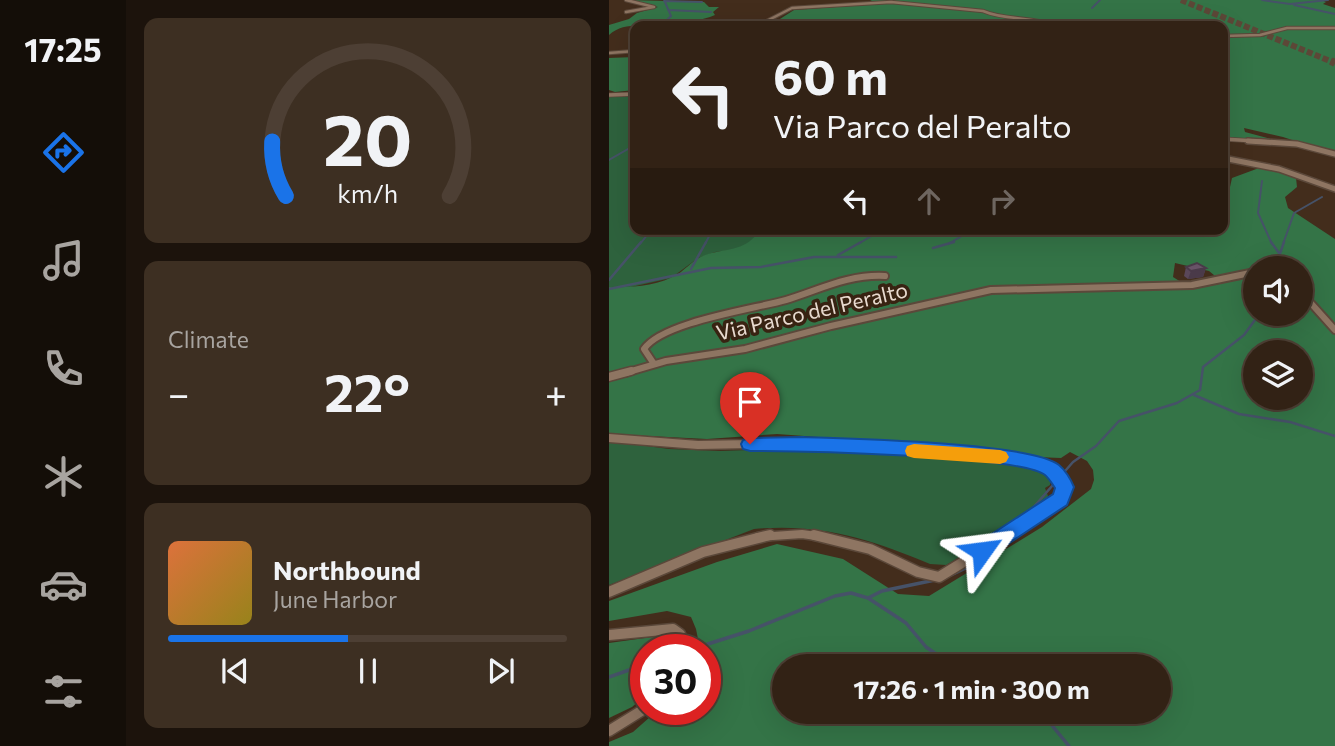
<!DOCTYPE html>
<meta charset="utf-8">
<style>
body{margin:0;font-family:Commissioner,sans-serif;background:#3d2f22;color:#f1f3f6;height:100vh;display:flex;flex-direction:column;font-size:26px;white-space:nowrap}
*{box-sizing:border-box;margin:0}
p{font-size:23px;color:#a8a4a0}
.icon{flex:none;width:38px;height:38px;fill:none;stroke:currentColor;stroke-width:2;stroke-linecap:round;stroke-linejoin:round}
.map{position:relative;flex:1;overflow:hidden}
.sheet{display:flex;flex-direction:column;gap:18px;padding:18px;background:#1c130c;width:483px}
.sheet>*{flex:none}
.banner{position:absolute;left:21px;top:21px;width:598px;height:214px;border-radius:14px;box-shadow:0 7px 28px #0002,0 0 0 2px #4d3f34;background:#322215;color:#f1f3f6;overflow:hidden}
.controls{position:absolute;left:634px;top:256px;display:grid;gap:14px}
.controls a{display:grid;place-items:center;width:70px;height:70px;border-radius:50%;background:#322215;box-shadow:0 7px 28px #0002,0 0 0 2px #4d3f34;font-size:35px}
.speed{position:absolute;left:21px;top:634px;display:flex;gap:14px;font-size:35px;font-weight:700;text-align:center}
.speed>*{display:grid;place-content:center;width:91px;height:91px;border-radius:50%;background:#322215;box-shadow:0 7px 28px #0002,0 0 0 2px #4d3f34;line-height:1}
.speed .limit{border:10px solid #d22;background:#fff;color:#111}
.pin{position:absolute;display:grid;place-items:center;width:60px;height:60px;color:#fff;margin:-72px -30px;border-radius:50% 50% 50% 0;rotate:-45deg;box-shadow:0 0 7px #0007}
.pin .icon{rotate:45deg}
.me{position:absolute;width:77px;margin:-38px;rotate:59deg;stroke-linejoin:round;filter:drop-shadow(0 0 5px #0008)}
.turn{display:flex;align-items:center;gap:24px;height:147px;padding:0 28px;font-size:32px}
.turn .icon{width:91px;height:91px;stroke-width:2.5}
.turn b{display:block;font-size:49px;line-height:60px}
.lanes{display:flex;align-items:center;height:66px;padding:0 28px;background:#0003;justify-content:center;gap:35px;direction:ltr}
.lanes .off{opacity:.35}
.big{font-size:52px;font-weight:700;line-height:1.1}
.sheet .card{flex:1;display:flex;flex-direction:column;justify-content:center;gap:10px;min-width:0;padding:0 24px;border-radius:14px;background:#3d2f22}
.sheet .dial{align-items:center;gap:0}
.dial svg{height:182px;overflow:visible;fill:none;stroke:#4d3f34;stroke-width:7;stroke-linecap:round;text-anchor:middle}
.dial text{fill:#f1f3f6;stroke:none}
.song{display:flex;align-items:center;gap:21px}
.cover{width:84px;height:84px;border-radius:10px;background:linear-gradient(135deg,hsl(20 70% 55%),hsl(50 70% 35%))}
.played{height:7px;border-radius:4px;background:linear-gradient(90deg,#1a73e8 45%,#4d3f34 45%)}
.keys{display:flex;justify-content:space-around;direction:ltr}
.heat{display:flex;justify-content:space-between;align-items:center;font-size:38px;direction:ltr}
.trip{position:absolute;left:163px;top:654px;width:399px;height:70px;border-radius:35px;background:#322215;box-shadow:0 7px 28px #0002,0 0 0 2px #4d3f34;font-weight:700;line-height:70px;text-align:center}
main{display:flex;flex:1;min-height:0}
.dock{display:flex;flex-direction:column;width:126px;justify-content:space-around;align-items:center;background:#140e08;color:#a8a4a0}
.dock .icon{width:49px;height:49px}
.dock .active{color:#1a73e8}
.dock b{font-size:32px;color:#f1f3f6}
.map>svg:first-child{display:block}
.green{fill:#2e623d}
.forest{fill:#347447;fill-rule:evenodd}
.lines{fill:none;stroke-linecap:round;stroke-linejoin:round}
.stream-far2{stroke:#465268;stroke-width:2}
.stream-far1{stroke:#465268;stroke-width:2.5}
.stream{stroke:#465268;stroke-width:3.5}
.highway-tunnel-far1{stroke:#5c4737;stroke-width:6;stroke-dasharray:6 2.5;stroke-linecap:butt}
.highway-tunnel{stroke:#5c4737;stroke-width:8;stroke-dasharray:8 3.5;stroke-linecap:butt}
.street-far5-casing{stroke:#5b483a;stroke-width:4.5}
.street-far4-casing{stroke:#5b483a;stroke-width:5}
.street-far3-casing{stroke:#5b483a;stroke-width:8}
.street-far2-casing{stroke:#5b483a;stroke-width:10}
.street-far1-casing{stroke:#5b483a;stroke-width:11}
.street-casing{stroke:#5b483a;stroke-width:13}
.street-far5{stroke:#8e7562;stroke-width:2.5}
.street-far4{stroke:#8e7562;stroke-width:3.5}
.street-far3{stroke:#8e7562;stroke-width:5}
.street-far2{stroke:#8e7562;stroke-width:6}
.street-far1{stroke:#8e7562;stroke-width:8}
.street{stroke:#8e7562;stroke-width:10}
.wall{fill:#5a4759}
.shaded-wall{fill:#4a3a49}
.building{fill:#695368;stroke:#4a3a49;stroke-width:2}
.route{fill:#1a73e8;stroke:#114b97;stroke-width:2}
.slow{fill:#f59e0b}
.labels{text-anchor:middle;stroke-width:7;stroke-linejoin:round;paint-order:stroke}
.street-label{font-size:21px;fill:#e8dacf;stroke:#382312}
</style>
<main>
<nav class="dock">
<b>17:25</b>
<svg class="icon active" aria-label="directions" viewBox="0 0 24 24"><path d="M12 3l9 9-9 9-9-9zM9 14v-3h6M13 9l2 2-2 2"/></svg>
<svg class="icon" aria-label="music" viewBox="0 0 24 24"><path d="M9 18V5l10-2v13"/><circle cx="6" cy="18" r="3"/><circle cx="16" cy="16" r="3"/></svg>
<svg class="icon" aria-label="phone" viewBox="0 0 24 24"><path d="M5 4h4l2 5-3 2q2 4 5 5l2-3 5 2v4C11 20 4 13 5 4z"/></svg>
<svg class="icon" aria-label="climate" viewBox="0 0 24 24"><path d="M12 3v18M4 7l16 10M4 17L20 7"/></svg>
<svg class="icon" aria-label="car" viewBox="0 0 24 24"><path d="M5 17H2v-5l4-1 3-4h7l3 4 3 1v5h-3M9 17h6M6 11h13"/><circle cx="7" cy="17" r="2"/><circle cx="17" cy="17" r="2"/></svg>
<svg class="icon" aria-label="filters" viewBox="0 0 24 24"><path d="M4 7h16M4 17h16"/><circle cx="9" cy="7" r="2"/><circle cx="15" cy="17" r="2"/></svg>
</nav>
<section class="sheet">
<div class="card dial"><svg viewBox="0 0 100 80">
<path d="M14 69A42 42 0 1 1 86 69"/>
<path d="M14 69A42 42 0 0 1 8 45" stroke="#1a73e8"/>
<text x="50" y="56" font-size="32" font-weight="700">20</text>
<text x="50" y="72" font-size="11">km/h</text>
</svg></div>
<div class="card"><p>Climate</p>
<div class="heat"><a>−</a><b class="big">22°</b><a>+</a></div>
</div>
<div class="card">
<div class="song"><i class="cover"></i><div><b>Northbound</b><p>June Harbor</p></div></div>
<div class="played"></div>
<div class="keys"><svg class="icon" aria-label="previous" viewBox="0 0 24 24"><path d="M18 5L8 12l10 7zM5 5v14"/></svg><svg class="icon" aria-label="pause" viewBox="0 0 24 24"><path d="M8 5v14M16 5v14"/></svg><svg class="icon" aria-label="next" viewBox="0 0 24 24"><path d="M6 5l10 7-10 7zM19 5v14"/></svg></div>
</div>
</section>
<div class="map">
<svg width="726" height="746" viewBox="0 0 726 746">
<rect width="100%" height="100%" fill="#432d1c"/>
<!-- green -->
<path class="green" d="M26 95V229H197L196 233 177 237 155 233 132 249 106 252 89 258 62 278 13 289 0 287V96Z
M0 441 60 449 111 451 202 448 370 460 428 468 442 480 441 485 436 488 439 496 432 509 337 565 321 564C261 539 211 523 145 529L0 585Z"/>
<!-- forest -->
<path class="forest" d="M20 0 95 2 100 7H110L104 12 106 15 101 17C89 20 76 25 64 26 42 29 18 19 0 35V25L20 19 28 13 49 7Z
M261 0H712L717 2 714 4 726 8V154L674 137 635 128 636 132 666 140 614 139V26H160L185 10 269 4Z
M26 57V90L6 92 0 90V58Z
M650 168 680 174 687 178 688 187 676 197 679 208 726 239V746H0V742L24 732 50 709H96V649H91L87 629 82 617 58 611 0 621V601L108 562 168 544 234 559 289 594 320 596 433 527 482 489 485 480 484 470 478 461 461 452 452 458 427 457 359 448 168 434 98 439 0 434V287C22 288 49 286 69 274 78 268 85 259 96 255 117 248 134 252 149 233L177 237 195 233 197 229H614V196L621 187 623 178ZM566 263 600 271 611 280 580 287 564 277ZM646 268H691V313H646ZM646 352H691V397H646ZM175 667H550V712H175Z
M43 637 58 638 65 649H37V695L23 707 0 718V643Z"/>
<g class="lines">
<!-- stream-far2 -->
<path class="stream-far2" d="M653 0 681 4 719 0
M55 1 93 2
M56 2 62 16 56 22 57 26
M685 5 726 14
M483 8 491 0
M59 10 102 12
M0 160 26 145
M653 181 649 213 663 244
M31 244 43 229
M96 244 104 229
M249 244 274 229
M339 244 365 229
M674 244 685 213 713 197"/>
<!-- stream-far1 -->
<path class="stream-far1" d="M662 242 670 253
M324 248 345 242
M229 255 252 242
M666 268 675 242
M82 269 97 242
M0 280 32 242
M0 289 102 268 152 267 205 257H287
M585 395 630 414 681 422 726 436
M409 525 464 462 487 446 510 421 568 403 591 390 594 367 635 335 651 313"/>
<!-- stream -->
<path class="stream" d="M342 575 365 564 378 553
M259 598 273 591 326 580
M83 649 140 631 226 596 242 593 259 598 297 623 317 647 346 667
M0 677 37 664
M424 712 441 723 460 746"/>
<!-- highway-tunnel-far1 -->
<path class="highway-tunnel-far1" d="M572 0 726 63"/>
<!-- highway-tunnel -->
<path class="highway-tunnel" d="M722 61 726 63"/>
<defs>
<path id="street-far5" d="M17 0 45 7 17 12
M148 26 183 8 282 2 374 11C397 21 424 16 448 26
M614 36 651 35 678 28H726
M0 53 26 51"/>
<path id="street-far4" d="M0 95 26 94
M614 139 665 142"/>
<path id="street-far3" d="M639 141 688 144 726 154
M614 158 670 169 726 189"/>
<path id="street-far2" d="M691 291 726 330
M45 364 35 349C53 322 145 309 177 300 210 290 240 274 276 276
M16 373 57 361 136 349 222 326 382 290 583 285 646 272"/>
<path id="street-far1" d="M0 377 22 371
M0 438 89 445 194 443 375 455 423 462 443 470 456 487C453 511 414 525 395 537
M149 537 193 534 214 537"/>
<path id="street" d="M205 535 261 549 309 572 330 577 398 535
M0 592 94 552 161 535
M0 635 64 629 71 634 75 649
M0 731 37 708"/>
</defs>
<!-- street-far5 casing -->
<use href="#street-far5" class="street-far5-casing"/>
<!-- street-far4 casing -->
<use href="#street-far4" class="street-far4-casing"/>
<!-- street-far3 casing -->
<use href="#street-far3" class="street-far3-casing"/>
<!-- street-far2 casing -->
<use href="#street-far2" class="street-far2-casing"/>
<!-- street-far1 casing -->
<use href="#street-far1" class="street-far1-casing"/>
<!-- street casing -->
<use href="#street" class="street-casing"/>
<!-- street-far5 -->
<use href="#street-far5" class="street-far5"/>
<!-- street-far4 -->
<use href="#street-far4" class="street-far4"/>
<!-- street-far3 -->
<use href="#street-far3" class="street-far3"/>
<!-- street-far2 -->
<use href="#street-far2" class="street-far2"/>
<!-- street-far1 -->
<use href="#street-far1" class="street-far1"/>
<!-- street -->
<use href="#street" class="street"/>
</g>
<!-- wall -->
<path class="wall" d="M577 267 597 268 594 277 579 279 575 276Z"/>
<!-- shaded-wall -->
<path class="shaded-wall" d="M597 268 594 277 579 279 582 271Z"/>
<!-- building -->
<path class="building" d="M588 263 597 268 582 271 577 267Z"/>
<!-- route -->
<path class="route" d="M194 437C239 439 421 442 450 465 456 470 462 480 465 487L458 505 373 561 366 558 363 551 366 545 444 494 446 488C443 484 440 478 436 475 410 455 184 451 141 451L134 449 132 444 134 440 141 438Z"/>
<!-- slow -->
<path class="slow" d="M305 444 391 450 397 452 400 457 397 462 391 464 305 458 298 456 296 451 298 446Z"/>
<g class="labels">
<!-- street labels -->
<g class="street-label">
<text transform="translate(203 312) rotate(-13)" y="7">Via Parco del Peralto</text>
</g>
</g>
</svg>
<div class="controls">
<a><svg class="icon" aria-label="sound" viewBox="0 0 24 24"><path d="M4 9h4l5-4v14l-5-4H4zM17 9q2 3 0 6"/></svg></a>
<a><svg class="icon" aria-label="layers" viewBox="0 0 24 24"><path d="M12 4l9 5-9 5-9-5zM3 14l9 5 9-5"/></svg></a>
</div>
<div class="speed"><div class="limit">30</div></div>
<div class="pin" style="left:141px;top:444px;background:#d93025"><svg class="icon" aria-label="arrive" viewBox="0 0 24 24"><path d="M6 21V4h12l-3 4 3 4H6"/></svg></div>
<svg class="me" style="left:373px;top:551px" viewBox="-20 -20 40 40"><path d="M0-17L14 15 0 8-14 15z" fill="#1a73e8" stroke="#fff" stroke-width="4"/></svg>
<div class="trip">17:26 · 1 min · 300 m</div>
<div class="banner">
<div class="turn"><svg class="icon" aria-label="left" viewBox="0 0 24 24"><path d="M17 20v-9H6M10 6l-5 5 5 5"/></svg><div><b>60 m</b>Via Parco del Peralto</div></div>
<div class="lanes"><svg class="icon" aria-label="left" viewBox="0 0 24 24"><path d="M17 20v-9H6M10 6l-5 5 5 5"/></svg><svg class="icon off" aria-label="ahead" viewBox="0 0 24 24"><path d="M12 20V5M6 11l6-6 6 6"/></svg><svg class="icon off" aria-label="right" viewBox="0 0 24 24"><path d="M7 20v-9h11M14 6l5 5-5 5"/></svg></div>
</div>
</div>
</main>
